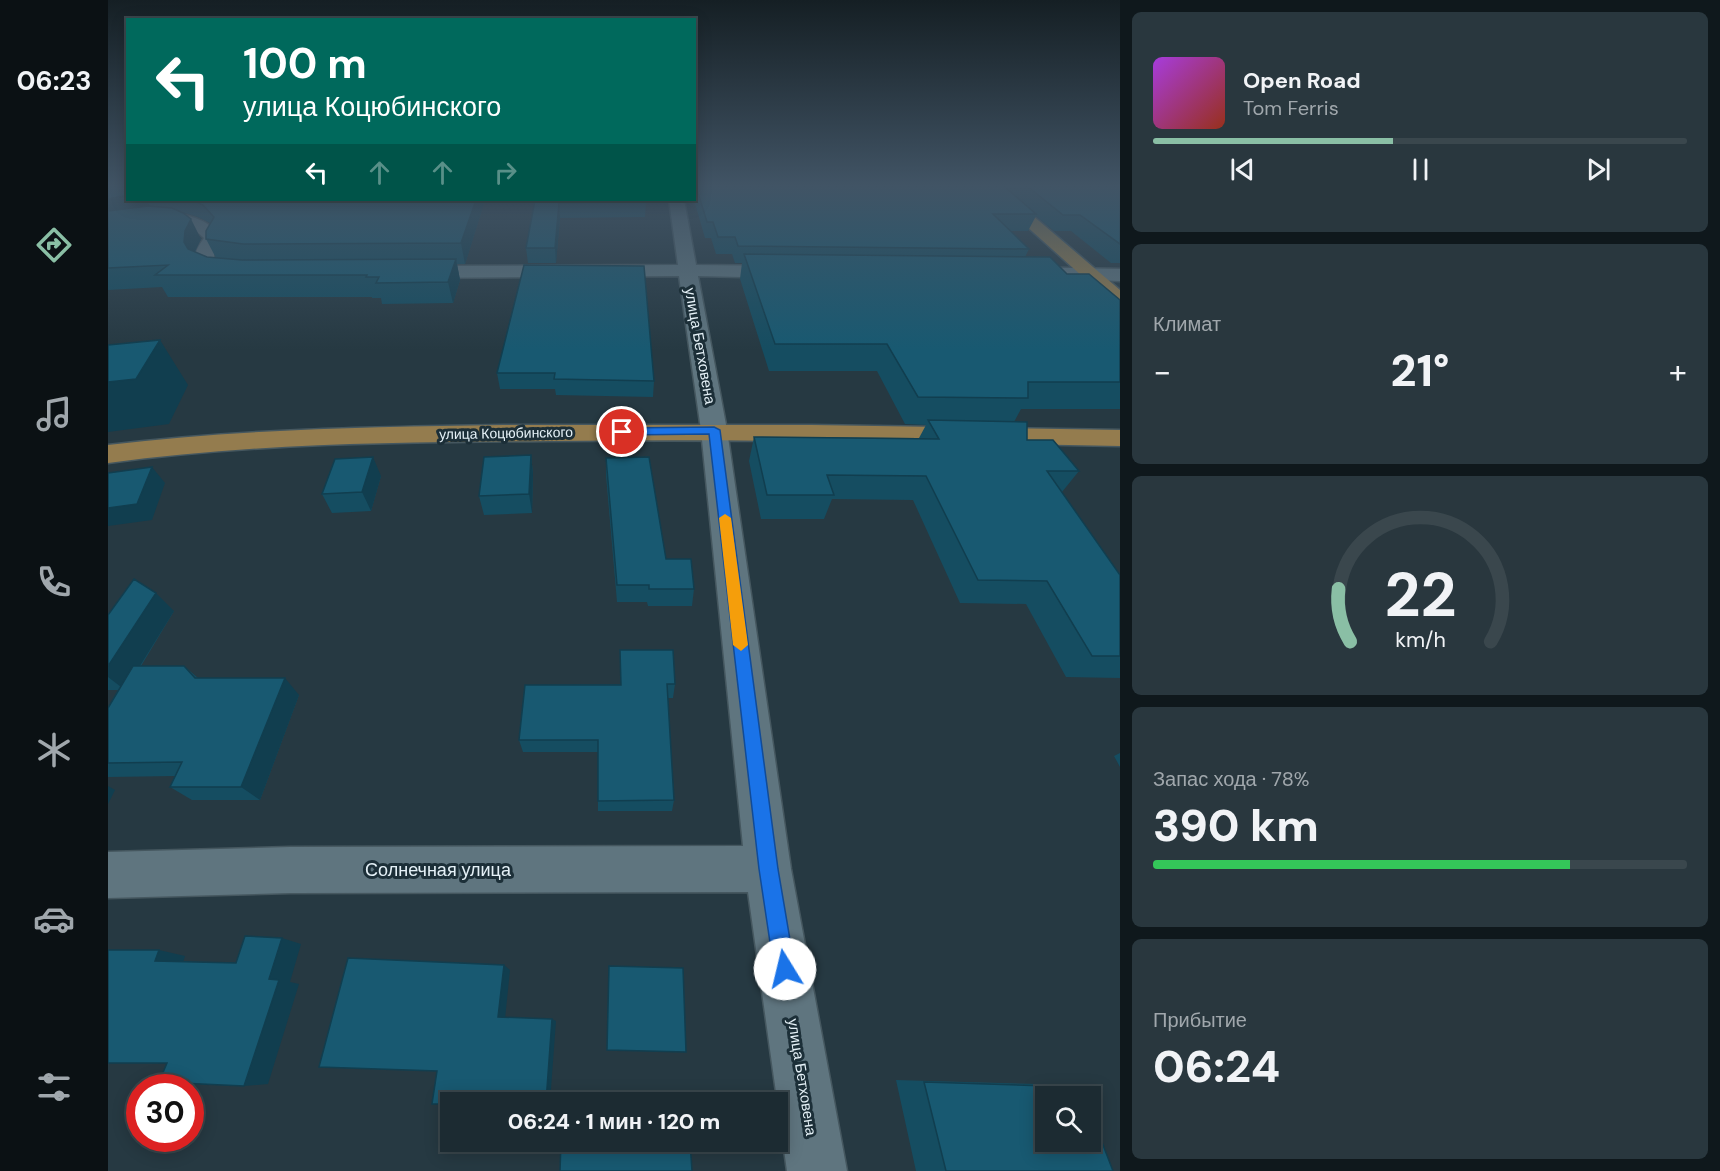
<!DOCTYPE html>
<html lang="ru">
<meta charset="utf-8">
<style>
body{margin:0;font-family:"DM Sans",sans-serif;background:#29373e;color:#f1f3f6;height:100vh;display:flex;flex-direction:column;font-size:22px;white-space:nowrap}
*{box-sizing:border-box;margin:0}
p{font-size:20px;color:#a0a7ac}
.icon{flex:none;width:33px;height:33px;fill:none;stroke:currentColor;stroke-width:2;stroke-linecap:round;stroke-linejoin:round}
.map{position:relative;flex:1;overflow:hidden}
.details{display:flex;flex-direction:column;gap:12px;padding:12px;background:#0f181c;width:600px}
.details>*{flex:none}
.top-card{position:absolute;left:18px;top:18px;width:570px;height:183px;border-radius:0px;box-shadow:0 3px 15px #0003,0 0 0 2px #3a474d;background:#00695c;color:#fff;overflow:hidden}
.fabs{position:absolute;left:927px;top:1086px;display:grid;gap:12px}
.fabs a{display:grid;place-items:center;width:66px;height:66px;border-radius:0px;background:#1c2b32;box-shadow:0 3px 15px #0003,0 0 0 2px #3a474d;font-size:30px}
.speed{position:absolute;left:18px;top:1074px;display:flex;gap:12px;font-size:30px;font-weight:700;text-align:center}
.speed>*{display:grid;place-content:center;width:78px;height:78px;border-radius:50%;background:#1c2b32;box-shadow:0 3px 15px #0003,0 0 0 2px #3a474d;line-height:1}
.speed .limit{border:9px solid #d22;background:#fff;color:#111}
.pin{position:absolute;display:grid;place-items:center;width:51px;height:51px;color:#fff;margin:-26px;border:3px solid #fff;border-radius:50%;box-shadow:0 2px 6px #0007}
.me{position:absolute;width:66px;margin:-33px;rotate:351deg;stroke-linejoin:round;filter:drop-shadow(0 0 4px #0008)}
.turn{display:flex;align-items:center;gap:21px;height:126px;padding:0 18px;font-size:27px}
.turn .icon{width:78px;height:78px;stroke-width:2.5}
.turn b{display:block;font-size:42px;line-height:51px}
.lanes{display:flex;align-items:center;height:57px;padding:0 18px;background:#0003;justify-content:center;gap:30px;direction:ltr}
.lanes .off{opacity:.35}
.big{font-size:45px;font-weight:800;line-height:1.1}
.details .widget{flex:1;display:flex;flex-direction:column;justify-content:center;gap:9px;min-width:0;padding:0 21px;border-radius:9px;background:#29373e}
.details .dial{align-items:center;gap:0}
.dial svg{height:156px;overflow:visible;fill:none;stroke:#3a474d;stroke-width:7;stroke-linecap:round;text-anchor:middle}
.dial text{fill:#f1f3f6;stroke:none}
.song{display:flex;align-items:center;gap:18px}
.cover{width:72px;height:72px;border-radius:9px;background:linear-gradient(135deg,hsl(280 70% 55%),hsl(10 70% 35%))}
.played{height:6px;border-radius:3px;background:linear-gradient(90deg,#8abfa5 45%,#3a474d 45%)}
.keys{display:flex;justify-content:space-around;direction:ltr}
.heat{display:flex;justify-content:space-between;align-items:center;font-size:33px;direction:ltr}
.charge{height:9px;border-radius:4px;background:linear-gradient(90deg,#34c759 78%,#3a474d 0)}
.trip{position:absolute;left:332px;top:1092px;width:348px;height:60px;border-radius:0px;background:#1c2b32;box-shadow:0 3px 15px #0003,0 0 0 2px #3a474d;font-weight:800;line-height:60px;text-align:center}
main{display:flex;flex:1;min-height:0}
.dock{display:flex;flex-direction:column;width:108px;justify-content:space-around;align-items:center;background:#0b1114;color:#a0a7ac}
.dock .icon{width:42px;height:42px}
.dock .selected{color:#8abfa5}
.dock b{font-size:27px;color:#f1f3f6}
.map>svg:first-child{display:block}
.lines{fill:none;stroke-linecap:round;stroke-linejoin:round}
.minor-casing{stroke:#45575f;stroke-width:3}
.major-casing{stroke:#45575f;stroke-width:3}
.minor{fill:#5f757f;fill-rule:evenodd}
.major{fill:#947c4e;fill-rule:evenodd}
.wall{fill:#154d61;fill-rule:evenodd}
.shaded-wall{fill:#113e4f}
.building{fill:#185971;stroke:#113e4f;stroke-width:1.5}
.route{fill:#1a73e8;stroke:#114b97;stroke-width:1.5}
.slow{fill:#f59e0b}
.labels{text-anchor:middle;stroke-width:6;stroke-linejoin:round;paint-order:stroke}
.far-street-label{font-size:14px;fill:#e5f1f7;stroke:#1c2f38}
.street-label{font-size:15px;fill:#e5f1f7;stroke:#1c2f38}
.near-street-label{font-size:18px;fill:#e5f1f7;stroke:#1c2f38}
</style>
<main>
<nav class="dock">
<b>06:23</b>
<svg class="icon selected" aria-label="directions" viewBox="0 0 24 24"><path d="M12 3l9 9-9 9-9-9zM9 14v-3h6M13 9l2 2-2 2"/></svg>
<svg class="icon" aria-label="music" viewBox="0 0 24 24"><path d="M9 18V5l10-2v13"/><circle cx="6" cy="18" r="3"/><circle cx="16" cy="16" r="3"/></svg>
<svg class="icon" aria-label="phone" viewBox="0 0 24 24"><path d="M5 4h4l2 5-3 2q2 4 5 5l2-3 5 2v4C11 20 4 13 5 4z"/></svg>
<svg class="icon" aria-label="climate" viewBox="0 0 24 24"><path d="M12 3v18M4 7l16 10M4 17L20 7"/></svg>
<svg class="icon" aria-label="car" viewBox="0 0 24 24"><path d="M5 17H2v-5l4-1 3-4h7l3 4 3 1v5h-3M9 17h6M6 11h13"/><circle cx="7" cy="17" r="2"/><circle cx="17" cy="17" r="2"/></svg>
<svg class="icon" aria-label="filters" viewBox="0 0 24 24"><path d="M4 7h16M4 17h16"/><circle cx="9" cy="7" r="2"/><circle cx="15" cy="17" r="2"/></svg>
</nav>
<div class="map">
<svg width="1012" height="1171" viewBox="0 0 1012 1171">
<rect width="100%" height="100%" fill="#263942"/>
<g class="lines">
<defs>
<path id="minor" d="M561 200H576L588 265 678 266 687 272 678 278 590 276 619 430 683 869 739 1171H679L640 892 182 893 0 898V852L182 847 635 846 593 430 571 276 307 278 298 272 307 266 570 265Z
M56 213C78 214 100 218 113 237L106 250V261L140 268 142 272 140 276C130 278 93 275 88 265 84 255 91 245 96 238 71 213 31 225 0 230V220Z
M913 267 1012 269V281L906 277 904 273Z"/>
<path id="major" d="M874 186H890L1012 290V306L1005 304Z
M396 425H704L1012 430V446C822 442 632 439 442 441 294 442 147 443 0 463V445C132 429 263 427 396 425Z"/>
</defs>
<!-- minor casing -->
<use href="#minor" class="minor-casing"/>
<!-- major casing -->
<use href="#major" class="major-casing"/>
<!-- minor -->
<use href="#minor" class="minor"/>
<!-- major -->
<use href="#major" class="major"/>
</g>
<!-- wall -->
<path class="wall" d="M0 186 20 200H377L357 264H349L352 280 345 303 274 304 273 298H264V297H60L54 287 0 290ZM74 212 90 217 102 223 98 239 108 258 99 257 87 252 93 239Z
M586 186H1012V263H1003L963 231H946L928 216 920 231H902L921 249 917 257 959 274 1012 300V409H913L906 422 919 440 971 471 954 492 1012 575V678L958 677 918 604 852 603 805 500 724 499 716 519H653L641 461 646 437 811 438 818 425 797 424 769 371H661L632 279 634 263H627L624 254H608L603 238H597L586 200Z
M427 200 538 202 537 217 452 218 448 263H420L418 248Z
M416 265 546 381 545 397 448 395 447 389H392L389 373Z
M423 455 425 474 424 513 376 515 371 496Z
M498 458 558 559 586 589 584 606H540L539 602H509L498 475Z
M273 476 263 511 224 513 214 494Z
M66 611 33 666H76L90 678 191 695 152 800H84L62 787 67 776 0 777V708L10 690H0V615Z
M567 684 565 698H560L566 800 564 811H490V752H415L411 740 417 685Z
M1012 753V767L1006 756Z
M788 1080 930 1084 974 1087 1005 1171H808Z"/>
<!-- shaded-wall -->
<path class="shaded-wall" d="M20 195V200H38L45 211 0 220V199Z
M368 200H377L357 264 353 243Z
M451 203 452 218 448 263 447 248Z
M83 219 93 239 87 251V262L76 242 77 231Z
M348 259 352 280 345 303 340 282Z
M52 340 80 385 61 424 0 432V382Z
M423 455 425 474 424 513 421 494Z
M265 457 273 476 263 511 254 492Z
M44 467 57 483 44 520 0 526V508Z
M48 593 66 611 17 690 0 677V666Z
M177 678 191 695 152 800 133 787Z
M0 786 7 790 0 804Z
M174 938 193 944 182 982 191 984 160 1084 136 1086 161 979Z
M51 950 77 956 74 966 47 961Z
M396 965 402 970 397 1019 390 1017Z
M444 1019 448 1021 442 1102H438Z"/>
<!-- building -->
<path class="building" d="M0 186H20V195L0 199Z
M588 186H896L928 214H885L921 249 630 246 627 237H610L605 222H599Z
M919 186H1012V244L972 215H955Z
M84 200H368L353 243 135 244 98 239V231L106 217 95 205Z
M427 200H537L538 202 451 203 447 248H418Z
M40 206 64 208 75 213 83 219 77 231 76 242 80 249 99 257 134 260 348 259 340 282 268 283 271 277H258L259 275H47L60 265 0 268V211Z
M636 254 942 257 959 274H981L1012 300V382H920V398L810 397 779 344H667Z
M416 265 536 266 546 381 446 379 447 373H389Z
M52 340 28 379 0 382V345Z
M820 420 919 422V440H945L971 471H939L1012 575V656H984L939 581 870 580 818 476 719 475 726 495H659L646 437 831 439Z
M423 455 421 494 371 496 376 457Z
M265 457 254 492 214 494 227 459Z
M541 457 558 559H583L586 589H541V585H509L498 458Z
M44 467 29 504 0 508V473Z
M26 579 48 593 0 666V615Z
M512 650H565L567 684H559L566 800 490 801V740H411L417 685H513Z
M25 666H76L87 678H177L133 787H62L74 762 0 763V708Z
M137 936 174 938 161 979 171 980 136 1086 51 1082 59 1063H0V950H51L47 961 128 963Z
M240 958 396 965 390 1017 444 1019 438 1102H342V1104H324L329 1071 211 1067Z
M501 966 575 968 578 1052 499 1050Z
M816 1082 974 1087 977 1096H938V1142H982V1111L1005 1171H838Z
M453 1142H582L584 1171H452Z"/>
<!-- sky -->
<linearGradient id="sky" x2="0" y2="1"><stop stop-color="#151f24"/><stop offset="0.53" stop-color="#415465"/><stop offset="1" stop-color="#415465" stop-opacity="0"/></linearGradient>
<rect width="1012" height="350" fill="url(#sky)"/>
<!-- route -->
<path class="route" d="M606 427 612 430 670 869 687 969 684 977 677 980 669 977 666 969 651 869 601 434 514 435 508 432 514 428Z"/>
<!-- slow -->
<path class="slow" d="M617 514 623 518 640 645 633 651 625 645 611 518Z"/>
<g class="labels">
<!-- far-street labels -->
<g class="far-street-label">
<text transform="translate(398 433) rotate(-1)" y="5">улица Коцюбинского</text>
</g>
<!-- street labels -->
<g class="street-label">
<text transform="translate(592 346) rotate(80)" y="5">улица Бетховена</text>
<text transform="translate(694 1077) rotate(81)" y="5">улица Бетховена</text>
</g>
<!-- near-street labels -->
<g class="near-street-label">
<text x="330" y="876">Солнечная улица</text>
</g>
</g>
</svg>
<div class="fabs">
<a><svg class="icon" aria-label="search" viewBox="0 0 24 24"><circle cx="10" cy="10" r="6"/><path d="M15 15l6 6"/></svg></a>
</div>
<div class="speed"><div class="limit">30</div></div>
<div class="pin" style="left:514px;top:432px;background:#d93025"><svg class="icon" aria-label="arrive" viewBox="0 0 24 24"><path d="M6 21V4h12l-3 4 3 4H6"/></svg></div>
<svg class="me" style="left:677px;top:969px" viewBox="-20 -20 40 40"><circle r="19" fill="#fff"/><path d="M0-13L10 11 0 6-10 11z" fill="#1a73e8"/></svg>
<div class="trip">06:24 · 1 мин · 120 m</div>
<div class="top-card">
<div class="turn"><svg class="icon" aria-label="left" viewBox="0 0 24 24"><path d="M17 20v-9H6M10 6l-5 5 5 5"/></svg><div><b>100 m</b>улица Коцюбинского</div></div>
<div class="lanes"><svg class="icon" aria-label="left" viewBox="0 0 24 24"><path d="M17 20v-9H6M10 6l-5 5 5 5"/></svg><svg class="icon off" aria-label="ahead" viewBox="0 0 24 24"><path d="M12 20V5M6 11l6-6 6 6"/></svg><svg class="icon off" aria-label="ahead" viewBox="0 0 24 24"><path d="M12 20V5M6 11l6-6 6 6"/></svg><svg class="icon off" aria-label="right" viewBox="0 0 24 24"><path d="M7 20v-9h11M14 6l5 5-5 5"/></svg></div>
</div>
</div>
<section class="details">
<div class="widget">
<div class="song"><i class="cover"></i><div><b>Open Road</b><p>Tom Ferris</p></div></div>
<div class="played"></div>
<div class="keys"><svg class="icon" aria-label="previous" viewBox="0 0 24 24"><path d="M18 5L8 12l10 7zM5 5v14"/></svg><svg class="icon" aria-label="pause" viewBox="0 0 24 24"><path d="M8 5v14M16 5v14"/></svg><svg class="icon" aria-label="next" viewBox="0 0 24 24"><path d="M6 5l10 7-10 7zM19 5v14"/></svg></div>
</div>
<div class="widget"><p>Климат</p>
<div class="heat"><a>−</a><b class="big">21°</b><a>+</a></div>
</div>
<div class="widget dial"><svg viewBox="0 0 100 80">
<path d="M14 69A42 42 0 1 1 86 69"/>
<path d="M14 69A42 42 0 0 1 8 42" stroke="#8abfa5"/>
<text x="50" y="56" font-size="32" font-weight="700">22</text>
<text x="50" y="72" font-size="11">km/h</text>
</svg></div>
<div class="widget"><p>Запас хода · 78%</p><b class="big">390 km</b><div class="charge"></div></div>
<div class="widget"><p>Прибытие</p><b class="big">06:24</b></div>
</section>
</main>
